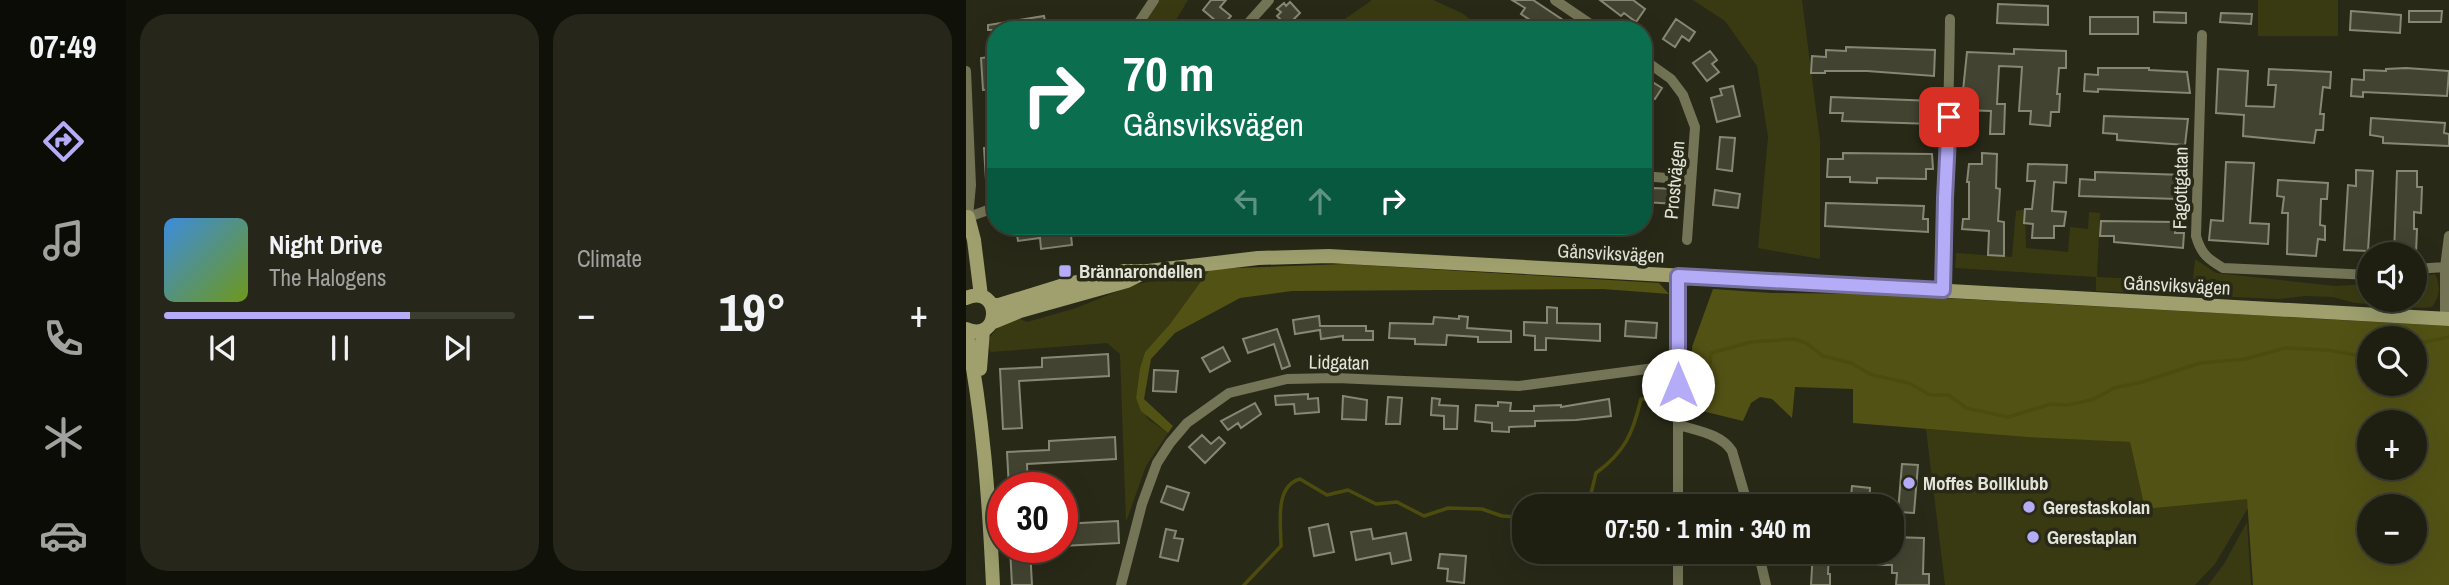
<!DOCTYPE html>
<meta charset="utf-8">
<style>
body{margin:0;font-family:"Archivo Narrow",sans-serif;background:#26271a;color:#f1f3f6;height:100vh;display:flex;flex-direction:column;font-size:26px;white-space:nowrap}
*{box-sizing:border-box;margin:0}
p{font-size:23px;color:#a1a29f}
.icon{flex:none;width:38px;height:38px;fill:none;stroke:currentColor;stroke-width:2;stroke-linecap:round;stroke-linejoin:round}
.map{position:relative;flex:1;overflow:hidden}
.side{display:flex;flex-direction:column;gap:14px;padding:14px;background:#101109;width:840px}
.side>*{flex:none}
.top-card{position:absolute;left:21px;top:21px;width:665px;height:214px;border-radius:28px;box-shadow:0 7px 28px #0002,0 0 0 2px #3c3d31;background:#0b6e4f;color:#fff;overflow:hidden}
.buttons{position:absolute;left:1391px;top:242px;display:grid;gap:14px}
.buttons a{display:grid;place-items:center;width:70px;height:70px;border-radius:50%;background:#1e1f11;box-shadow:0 7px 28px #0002,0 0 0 2px #3c3d31;font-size:35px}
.speed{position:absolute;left:21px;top:472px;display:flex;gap:14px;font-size:35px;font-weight:700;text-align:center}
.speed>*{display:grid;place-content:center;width:91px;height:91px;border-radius:50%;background:#1e1f11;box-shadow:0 7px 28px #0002,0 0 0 2px #3c3d31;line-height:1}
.speed .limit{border:10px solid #d22;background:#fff;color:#111}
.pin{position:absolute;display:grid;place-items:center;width:60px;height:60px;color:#fff;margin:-30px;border-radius:14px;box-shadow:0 4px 10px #0006}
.me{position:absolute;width:77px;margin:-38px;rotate:0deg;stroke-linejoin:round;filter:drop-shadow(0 0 5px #0008)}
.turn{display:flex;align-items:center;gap:24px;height:147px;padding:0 21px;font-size:32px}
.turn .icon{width:91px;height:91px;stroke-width:2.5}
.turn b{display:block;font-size:49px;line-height:60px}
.lanes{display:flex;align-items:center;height:66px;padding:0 21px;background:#0003;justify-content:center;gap:35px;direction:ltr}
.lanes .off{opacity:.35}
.big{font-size:52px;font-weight:700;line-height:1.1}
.side .tile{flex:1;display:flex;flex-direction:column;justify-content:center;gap:10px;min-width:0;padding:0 24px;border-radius:28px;background:#26271a}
.song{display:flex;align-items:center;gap:21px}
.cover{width:84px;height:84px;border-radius:10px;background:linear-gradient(135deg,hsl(210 70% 55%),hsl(80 70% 35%))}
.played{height:7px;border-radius:4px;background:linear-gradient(90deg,#b5acf8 70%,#3c3d31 70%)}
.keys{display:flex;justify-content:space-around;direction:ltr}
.heat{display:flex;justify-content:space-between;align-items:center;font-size:38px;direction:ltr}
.side .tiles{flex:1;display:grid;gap:14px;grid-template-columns:repeat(2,1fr)}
.trip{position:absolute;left:546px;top:494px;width:392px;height:70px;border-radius:28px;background:#1e1f11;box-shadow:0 7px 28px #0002,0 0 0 2px #3c3d31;font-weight:700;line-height:70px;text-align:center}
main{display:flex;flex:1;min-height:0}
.tab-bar{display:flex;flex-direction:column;width:126px;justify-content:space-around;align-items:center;background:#0c0c07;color:#a1a29f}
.tab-bar .icon{width:49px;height:49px}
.tab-bar .current{color:#b5acf8}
.tab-bar b{font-size:32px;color:#f1f3f6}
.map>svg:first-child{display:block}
.green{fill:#3a3a12}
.forest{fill:#535215;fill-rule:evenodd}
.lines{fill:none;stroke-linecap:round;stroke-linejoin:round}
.stream{stroke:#4d4c0e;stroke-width:3.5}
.building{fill:#434331;stroke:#878874;stroke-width:2}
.street{stroke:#747456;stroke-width:10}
.secondary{stroke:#9fa06e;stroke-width:14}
.route-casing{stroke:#7670a1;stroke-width:18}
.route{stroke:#b5acf8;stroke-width:12}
.poi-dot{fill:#b5acf8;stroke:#282917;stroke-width:2.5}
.labels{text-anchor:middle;stroke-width:7;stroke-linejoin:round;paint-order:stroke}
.street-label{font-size:19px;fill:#e3e4d9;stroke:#282917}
.poi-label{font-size:19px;font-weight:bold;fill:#e3e4d9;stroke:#282917;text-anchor:start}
</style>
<main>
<nav class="tab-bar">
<b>07:49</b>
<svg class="icon current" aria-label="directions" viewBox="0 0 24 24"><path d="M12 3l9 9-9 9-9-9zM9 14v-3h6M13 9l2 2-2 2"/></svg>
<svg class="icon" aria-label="music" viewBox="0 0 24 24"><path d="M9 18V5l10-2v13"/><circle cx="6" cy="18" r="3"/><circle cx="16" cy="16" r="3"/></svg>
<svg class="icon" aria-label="phone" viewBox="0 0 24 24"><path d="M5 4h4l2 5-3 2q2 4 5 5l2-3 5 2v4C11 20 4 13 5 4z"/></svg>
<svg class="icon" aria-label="climate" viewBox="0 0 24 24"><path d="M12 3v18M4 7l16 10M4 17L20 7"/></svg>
<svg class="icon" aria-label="car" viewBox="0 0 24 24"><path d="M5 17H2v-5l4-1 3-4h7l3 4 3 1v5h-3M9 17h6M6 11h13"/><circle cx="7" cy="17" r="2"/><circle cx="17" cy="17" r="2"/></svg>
</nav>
<section class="side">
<div class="tiles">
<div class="tile">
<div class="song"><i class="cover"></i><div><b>Night Drive</b><p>The Halogens</p></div></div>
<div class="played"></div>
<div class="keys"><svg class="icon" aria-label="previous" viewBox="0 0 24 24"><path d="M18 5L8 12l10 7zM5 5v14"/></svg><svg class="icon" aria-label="pause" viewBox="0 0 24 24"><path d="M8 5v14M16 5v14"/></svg><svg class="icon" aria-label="next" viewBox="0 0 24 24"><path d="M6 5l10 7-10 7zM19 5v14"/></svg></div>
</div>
<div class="tile"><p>Climate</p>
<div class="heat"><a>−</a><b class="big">19°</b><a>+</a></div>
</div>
</div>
</section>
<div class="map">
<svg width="1483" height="585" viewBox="0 0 1483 585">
<rect width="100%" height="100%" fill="#282917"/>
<!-- green -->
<path class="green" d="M192 0H222L204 30H173Z
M406 0H467L496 13 518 30H363Z
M727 0H836L854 141V259L792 248 802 137 791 66 759 21Z
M1292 0H1372V36H1292Z
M1059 209 1060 248 1102 252 1104 227 1122 229 1123 212 1134 213 1131 277 1227 282 1229 259 1250 273 1369 286 1403 284 1404 299H1449V277L1469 274C1475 286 1474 296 1466 307L1457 308 1389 303 1367 297 1339 296 1313 299 1130 291V277L989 268 990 253 1046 257 1050 211Z
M244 269 204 324 179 352 174 368 170 398 182 419 202 433 180 466 160 522 154 354 141 343 25 352 20 342 33 326 50 317 61 322 110 308 167 285Z
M960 429 1164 442 1179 509 1281 498 1282 508 1249 564 1229 585H979Z
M1281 522 1285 585H1242L1258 564Z"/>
<!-- forest -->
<path class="forest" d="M379 264 693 283 703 294 637 289 326 291 274 298 209 333 185 359 178 399 207 426 202 433 175 411 170 398 174 368 179 352 204 324 244 269Z
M747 289 805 293 907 294 1483 326V585H1287L1281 499 1179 509 1164 442 1062 437 887 423V389L829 387 826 418 806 399 794 397 785 403 777 421 728 409 726 347ZM1404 338H1449V383H1404ZM1404 422H1449V467H1404ZM1404 506H1449V551H1404Z"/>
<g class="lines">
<!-- stream -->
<path class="stream" d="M1449 344 1483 337
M732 396 744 363 745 353 785 342 828 339 840 343 857 356 885 363 906 375 943 383 964 395H983L1000 408 1042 417 1085 404 1101 405 1126 400 1148 388 1176 382 1234 363 1279 359 1319 348 1361 350 1390 355 1404 353
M622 506 630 473C659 452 667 433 675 399H697
M278 585 315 546C315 525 308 486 334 479L361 495 382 490 410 504 431 502 458 516 482 508 516 509 536 516 552 517 558 523"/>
</g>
<!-- building -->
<path class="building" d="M245 0H260L254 7 265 16 256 26 237 10Z
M546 0H567L612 30H579L555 14 559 8Z
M634 0H667L679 9 670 22 658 13 655 16Z
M324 2 334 13 321 26 311 16 315 12 311 9 318 3 320 6Z
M1032 4 1082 6V25L1031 23Z
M1385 11 1435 15 1434 33 1384 30Z
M1443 11H1476L1475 22H1443Z
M1188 12 1220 13V23L1188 22Z
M1255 13 1286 14 1285 24 1254 22Z
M78 16 81 30H22V25Z
M1124 17H1172V34H1124Z
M710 19 729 32 723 41 716 36 709 47 697 39Z
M880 47 969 50 968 76 901 71H859V73H845L846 56 860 57V50L880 51Z
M1048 49 1100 51V68H1093L1091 94H1094L1093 112H1085L1084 126 1064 124 1065 111H1053L1056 67 1033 66 1031 104H1039L1038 134H1024L1025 111 995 110 1001 52 1048 54Z
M744 51 751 60 746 64 753 72 741 81 727 63Z
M30 56V89L17 90 15 58Z
M1132 68H1183V70L1221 72 1224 93 1132 89V92L1118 91 1119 74 1132 75Z
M1440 68 1483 71 1481 96 1397 92V97L1385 96 1386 79 1398 80V70L1420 71V69Z
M1252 69 1282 71 1280 106 1308 107 1310 85H1302L1303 69 1365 72 1364 88 1357 87 1354 114H1358L1357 130H1350L1348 143 1277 136 1278 115 1250 113Z
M677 76 696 88 689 99 677 92Z
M767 86 774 116 751 122 745 98 756 95 754 89Z
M865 97 968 101 966 124 876 121 877 113H864Z
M1138 116 1222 119 1219 145 1151 140V134L1137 133Z
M1405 118 1479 123 1478 133 1483 134V146L1417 143V137L1404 135Z
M754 137 769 138 766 171 751 169Z
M18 148H30V179L20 180Z
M877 153 966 154 967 169H960V179L911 178V183L884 182V177H861L862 159H877Z
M1016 153 1031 154 1030 188 1034 189 1032 221 1038 222V256L1022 255 1023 231 996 229 997 219H1003V182H1001L1003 164H1016Z
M1260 162 1288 163 1284 223 1303 224 1302 244 1243 240 1245 220 1257 221Z
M1062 164 1101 165 1100 183 1088 182 1086 211 1100 212 1098 226H1088V238H1066L1067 224 1058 223 1059 209H1066L1069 181H1061Z
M1390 170 1407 171 1402 251 1378 250 1382 185 1390 186Z
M1431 171H1451V187H1456L1455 213 1448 212V229H1451L1450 253 1428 254Z
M1129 172 1218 175V188H1212V199L1113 196 1114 179 1129 180Z
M1312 180 1362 183 1361 199H1355L1354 225 1359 226V240L1352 239 1350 256 1321 254 1322 213H1316L1318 197 1311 196Z
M687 188 709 189V204L679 202V193H687Z
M749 190 774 194 772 208 747 205Z
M860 203 958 206 957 219H962V232L859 226Z
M1135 221 1210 222 1209 233H1218L1217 248 1148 242V236H1134Z
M66 226H104L106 245 75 249 74 238 52 241 50 228Z
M581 307 591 308V323L634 324V341L580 338V350H569V336L558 335V322L581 323Z
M353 316 354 326H400V331H407V340H377V336L355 339 354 330 329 334 327 320Z
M493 316 502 317 501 328 545 331V342H512V337L481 335 480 345 449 344V339L423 338 424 323 467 324 468 317 493 319Z
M660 321 691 323 690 338 659 336Z
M311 329 324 366 316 369 308 344 282 353 277 339Z
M257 347 264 361 244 372 236 358Z
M142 354 143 376 53 381 56 428 37 429 34 369 76 367V358Z
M188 370 212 371 210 392 187 391Z
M342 394V399L352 398 353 412 329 414 328 404 310 405 309 396Z
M377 396 401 400 400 420 376 419Z
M422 397 436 398 434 424H420Z
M466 398 474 399 473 405 492 406 491 429H478V416L465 415Z
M643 399 645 416 610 420 569 421V426L543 427V432L526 431V423L509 421 510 405 532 406V402L545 403 544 411H568V406L595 405V407Z
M289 403 295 414 275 428 272 423 262 430 255 421Z
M236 435 245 444 253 437 259 443 239 463 223 447Z
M149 437 150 459 61 464 62 488H43L41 452 83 450V441Z
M936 464 952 465 948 513 932 512Z
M201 486 223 493 217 510 195 502Z
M886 486 904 488 903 506H884Z
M152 521 153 543 96 546V524Z
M362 524 368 552 348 556 343 528Z
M200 529 210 531 208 538 217 539 212 561 194 557Z
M405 529 407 539 440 533 445 560 426 564 424 553 390 560 385 532Z
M926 537 958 538 957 574H963V585H930L931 573H926V565H909V551H926Z
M44 548H64L66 585H46Z
M847 551H863L862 574H864V585H845Z
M474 554 500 556 498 583 481 581 482 569 472 568Z"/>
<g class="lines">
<!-- street -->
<path class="street" d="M589 0 633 30
M168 30 188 0
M276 30 303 0
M1236 35 1230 236C1235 254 1242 259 1257 268L1404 275
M677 59 705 79 717 95 729 127 721 240
M0 71 5 185 2 217
M677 176 724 180
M0 218 30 207
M1449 269 1479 267
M977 290C979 200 983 110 984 19
M1479 319V267L1483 236
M713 425C732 431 755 434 766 451L782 506
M712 506V276
M792 551 800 585
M155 585 176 504 191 463 204 443 221 423 263 393 321 379 370 378 553 386 711 365
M712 585V551"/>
<!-- secondary -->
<path class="secondary" d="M2 217 8 240 15 296
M0 298C36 283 36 344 0 329
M26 305H33L98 285 158 271H182L292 258 363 256 1483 319
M25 323 54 311 161 281 177 273
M0 330C17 414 23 499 27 585
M14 369 17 330"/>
</g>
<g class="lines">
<defs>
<path id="route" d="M712 385V276L977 290 979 198 983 117"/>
</defs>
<!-- route casing -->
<use href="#route" class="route-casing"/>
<!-- route -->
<use href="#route" class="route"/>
</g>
<!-- markers -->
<g class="poi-dot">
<rect x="92" y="264" width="14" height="14" rx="3.5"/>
<circle cx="943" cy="483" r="7"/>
<circle cx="1063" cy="507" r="7"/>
<circle cx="1067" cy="537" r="7"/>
</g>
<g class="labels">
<!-- street labels -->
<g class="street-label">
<text transform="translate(708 180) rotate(-85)" y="7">Prostvägen</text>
<text transform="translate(1214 188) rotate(-89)" y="7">Fagottgatan</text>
<text transform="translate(645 253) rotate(3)" y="7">Gånsviksvägen</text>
<text transform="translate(1211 285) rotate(3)" y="7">Gånsviksvägen</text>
<text transform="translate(373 362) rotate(1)" y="7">Lidgatan</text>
</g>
<!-- poi labels -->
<g class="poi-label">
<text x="113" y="278">Brännarondellen</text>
<text x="957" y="490">Moffes Bollklubb</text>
<text x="1077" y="514">Gerestaskolan</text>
<text x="1081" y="544">Gerestaplan</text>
</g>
</g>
</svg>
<div class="buttons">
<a><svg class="icon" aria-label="sound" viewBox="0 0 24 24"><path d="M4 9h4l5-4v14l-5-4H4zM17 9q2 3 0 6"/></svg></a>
<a><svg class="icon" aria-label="search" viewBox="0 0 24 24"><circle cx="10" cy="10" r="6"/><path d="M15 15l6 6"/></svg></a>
<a>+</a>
<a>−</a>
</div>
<div class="speed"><div class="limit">30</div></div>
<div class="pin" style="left:983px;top:117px;background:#d93025"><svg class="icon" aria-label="arrive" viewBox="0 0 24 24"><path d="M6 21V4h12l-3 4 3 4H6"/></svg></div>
<svg class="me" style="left:712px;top:385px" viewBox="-20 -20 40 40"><circle r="19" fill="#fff"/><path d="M0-13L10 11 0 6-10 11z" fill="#b5acf8"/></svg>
<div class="trip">07:50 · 1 min · 340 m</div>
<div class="top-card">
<div class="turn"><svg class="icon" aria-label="right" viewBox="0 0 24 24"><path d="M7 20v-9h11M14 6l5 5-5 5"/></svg><div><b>70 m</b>Gånsviksvägen</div></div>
<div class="lanes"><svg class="icon off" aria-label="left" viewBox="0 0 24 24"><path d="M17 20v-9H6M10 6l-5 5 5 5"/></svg><svg class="icon off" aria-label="ahead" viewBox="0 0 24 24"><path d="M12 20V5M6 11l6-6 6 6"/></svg><svg class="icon" aria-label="right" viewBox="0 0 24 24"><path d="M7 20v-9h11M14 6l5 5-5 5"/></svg></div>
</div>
</div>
</main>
